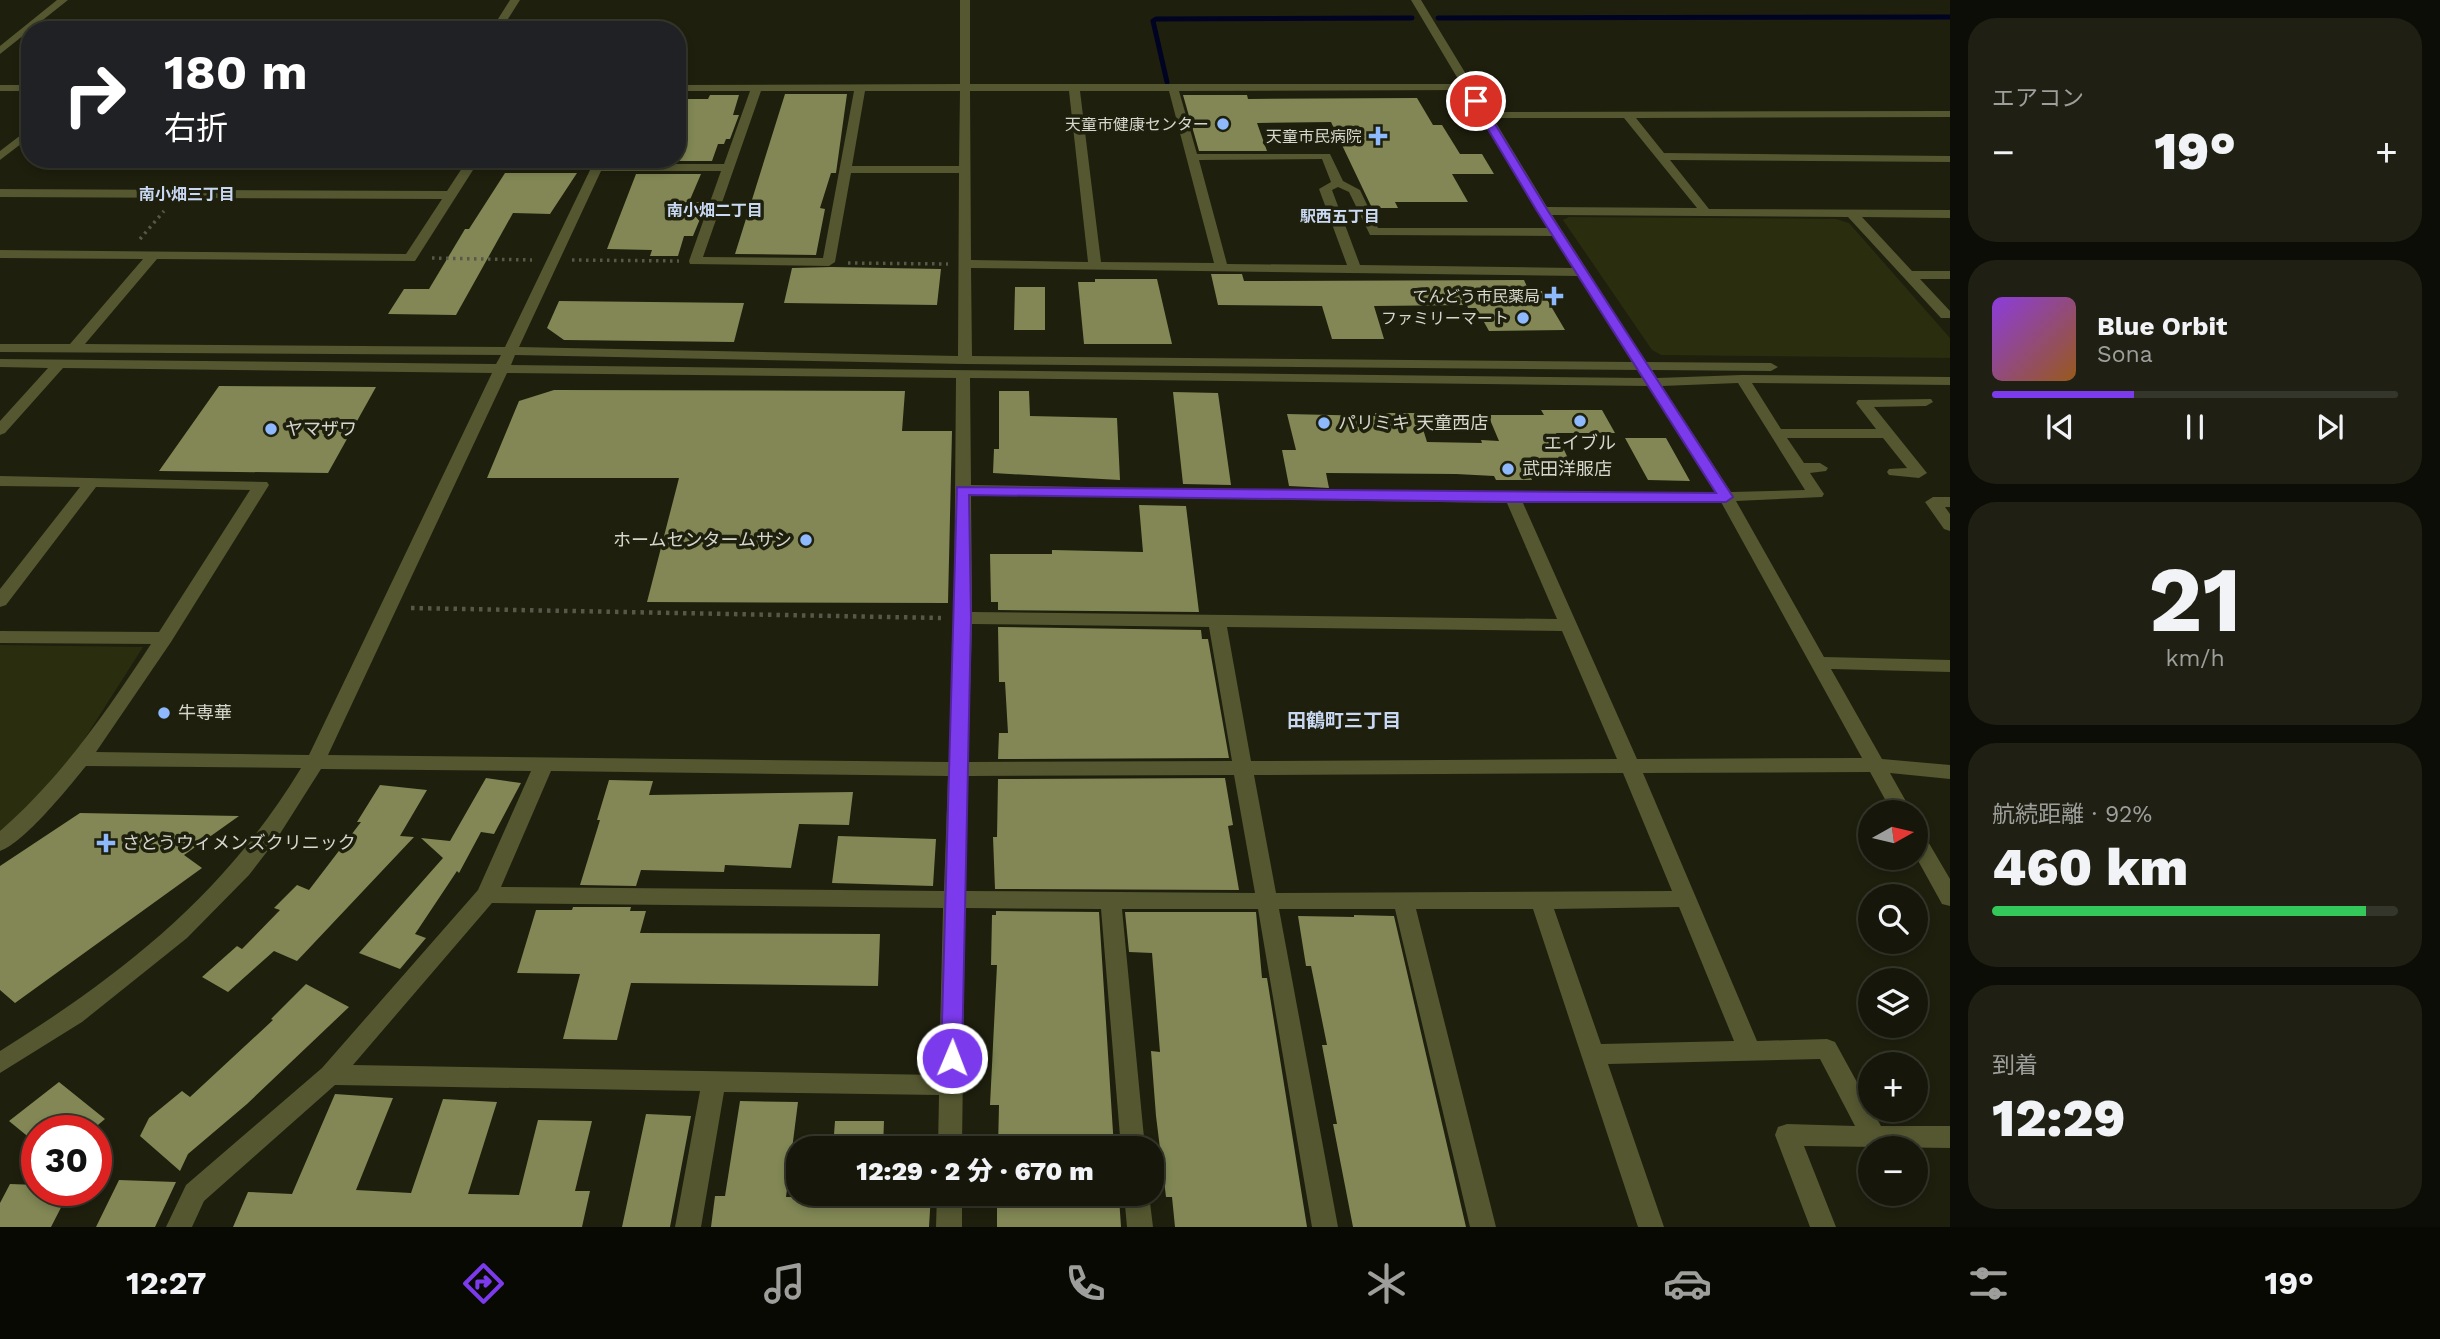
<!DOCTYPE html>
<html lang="ja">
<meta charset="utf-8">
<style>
body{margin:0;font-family:"Work Sans","Noto Sans JP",sans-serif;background:#1f2013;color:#f1f3f6;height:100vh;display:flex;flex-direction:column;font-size:26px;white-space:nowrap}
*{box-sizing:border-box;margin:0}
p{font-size:23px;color:#9e9f9c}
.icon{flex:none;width:38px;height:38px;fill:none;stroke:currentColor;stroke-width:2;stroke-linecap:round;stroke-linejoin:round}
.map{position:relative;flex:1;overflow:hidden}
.drawer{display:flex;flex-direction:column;gap:18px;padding:18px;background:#0c0d06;width:490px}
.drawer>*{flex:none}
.hud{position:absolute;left:21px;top:21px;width:665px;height:147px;border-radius:28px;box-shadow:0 4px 10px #0003,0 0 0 2px #35362b;background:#202124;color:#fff;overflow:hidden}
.needle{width:46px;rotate:82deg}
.fabs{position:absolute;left:1858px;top:800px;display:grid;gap:14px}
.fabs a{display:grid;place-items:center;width:70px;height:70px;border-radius:50%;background:#16170a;box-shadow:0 4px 10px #0003,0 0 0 2px #35362b;font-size:35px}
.speed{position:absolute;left:21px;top:1115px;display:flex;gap:14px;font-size:35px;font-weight:700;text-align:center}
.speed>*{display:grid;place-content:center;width:91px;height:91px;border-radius:50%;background:#16170a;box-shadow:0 4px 10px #0003,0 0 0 2px #35362b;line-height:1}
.speed .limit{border:10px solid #d22;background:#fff;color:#111}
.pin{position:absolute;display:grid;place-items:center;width:60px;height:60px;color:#fff;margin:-30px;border:4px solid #fff;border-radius:50%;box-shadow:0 2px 7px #0007}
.me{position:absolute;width:77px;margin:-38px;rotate:1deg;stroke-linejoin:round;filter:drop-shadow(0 0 5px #0008)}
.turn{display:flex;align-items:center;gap:24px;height:147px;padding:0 28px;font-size:32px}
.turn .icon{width:91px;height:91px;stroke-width:2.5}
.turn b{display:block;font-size:49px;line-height:60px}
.big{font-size:52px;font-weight:800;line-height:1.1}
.drawer .widget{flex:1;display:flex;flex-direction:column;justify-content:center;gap:10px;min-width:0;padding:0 24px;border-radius:28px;background:#1f2013}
.drawer .dial{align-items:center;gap:0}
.dial b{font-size:91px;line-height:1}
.song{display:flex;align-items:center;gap:21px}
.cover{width:84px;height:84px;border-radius:10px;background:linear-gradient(135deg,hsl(270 70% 55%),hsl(30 70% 35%))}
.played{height:7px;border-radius:4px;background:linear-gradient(90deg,#7c3aed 35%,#35362b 35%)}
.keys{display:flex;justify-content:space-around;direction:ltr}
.heat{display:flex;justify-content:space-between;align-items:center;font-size:38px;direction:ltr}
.charge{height:10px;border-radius:5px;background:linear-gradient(90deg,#34c759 92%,#35362b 0)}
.trip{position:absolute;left:786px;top:1136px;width:378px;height:70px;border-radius:28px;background:#16170a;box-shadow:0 4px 10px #0003,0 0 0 2px #35362b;font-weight:800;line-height:70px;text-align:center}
.tabs{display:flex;height:112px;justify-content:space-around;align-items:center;background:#090904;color:#9e9f9c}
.tabs .icon{width:49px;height:49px}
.tabs .active{color:#7c3aed}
.tabs b{font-size:32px;color:#f1f3f6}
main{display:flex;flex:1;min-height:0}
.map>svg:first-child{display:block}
.green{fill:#2b2d0f}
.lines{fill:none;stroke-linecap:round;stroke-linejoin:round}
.stream{stroke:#000422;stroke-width:5}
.building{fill:#828755}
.path-far1{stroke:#575848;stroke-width:3.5;stroke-dasharray:2.5 4.5;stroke-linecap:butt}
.path{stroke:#575848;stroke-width:4.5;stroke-dasharray:3.5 5;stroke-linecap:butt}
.minor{fill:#545730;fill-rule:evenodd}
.route{fill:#7c3aed;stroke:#51269a;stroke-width:2}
.poi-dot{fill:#8eb9fc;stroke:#1e1f0d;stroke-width:2.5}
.labels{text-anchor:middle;stroke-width:7;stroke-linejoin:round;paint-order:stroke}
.far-poi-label{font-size:16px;fill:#d6d7cc;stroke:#1e1f0d;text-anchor:end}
.far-neighbourhood-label{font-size:16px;font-weight:bold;fill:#c9d9f3;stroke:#1e1f0d}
.poi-label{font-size:18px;fill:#d6d7cc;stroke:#1e1f0d;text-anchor:start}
.neighbourhood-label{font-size:19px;font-weight:bold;fill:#c9d9f3;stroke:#1e1f0d}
</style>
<main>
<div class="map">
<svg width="1950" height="1227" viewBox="0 0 1950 1227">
<rect width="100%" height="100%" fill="#1e1f0d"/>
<!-- green -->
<path class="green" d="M1569 217 1836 219 1849 223 1950 338V358L1661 355 1652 350 1563 220Z
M0 645 143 647 73 757 48 789 0 833Z"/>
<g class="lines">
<!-- stream -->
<path class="stream" d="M1438 18 1950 17
M1167 82 1153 21 1156 19 1412 18"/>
</g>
<!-- building -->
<path class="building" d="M785 94H847L836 173H831L820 208 825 209 816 255 735 254Z
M710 95H739L733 115H739L730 139H726L724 144H718L712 161H677V99H708Z
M1183 95H1247L1248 99 1417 98 1433 125H1442L1460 154H1482L1494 174H1452L1468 202H1395L1398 208H1372L1331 122 1257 123 1267 151H1199Z
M505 173H577L550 214 513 213 456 315 388 314 404 289H429L465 229H469Z
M636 174H701L689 202H707L693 236H684L678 256H650L652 250 607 249Z
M832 267 941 269 937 305 784 303 792 268Z
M1211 274H1242L1244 281 1524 280 1529 291H1542L1565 330 1489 331 1476 308H1468L1467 305 1374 306 1384 339H1332L1322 306 1218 305Z
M1095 279H1157L1172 344H1084L1078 282H1095Z
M1015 287H1045V330H1014Z
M559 301 744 303 734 342 564 340 547 328Z
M219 386 376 387 328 473 159 471Z
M554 390 905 391 902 431H952L948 603 647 602 679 478H487L519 401Z
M999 391H1029L1030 416 1117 418 1120 480 993 473 994 449H999Z
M1173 392 1218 393 1231 485 1183 484Z
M1541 410H1602L1615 433H1556L1575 473H1529L1532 480H1496L1494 476 1456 474 1326 473 1329 488 1289 486 1282 450H1296L1287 414 1376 416 1375 413H1418L1427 442 1482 443 1481 440 1499 441 1488 415H1544Z
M1625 438H1666L1690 481 1648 480Z
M1139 505 1186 506 1199 612 998 610V602H991L990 554H1052V550L1143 552Z
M998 627 1201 630 1202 639H1208L1229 758 998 759 999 733H1008L1005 682H999Z
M486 778 521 783 494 834 481 832 459 873 457 871 415 934 426 938 400 969 359 953 443 858 421 838 450 841Z
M1225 778 1233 825 1228 826 1239 890 995 889 993 837H997L998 779Z
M609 780 653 781 649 795 853 792 849 825 799 824 791 868 725 865 724 872 641 870 636 886 580 885 600 820H597Z
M380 785 427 790 400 836 414 837 297 961 274 951 228 992 202 977 237 946 242 949 280 910 274 908 297 885 309 890 361 822H357Z
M80 813 239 816 184 855 202 868 15 1003 0 990V866Z
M838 836 936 839 933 886 832 883Z
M573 907H631L630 911H646L640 933 880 934 878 986 631 983 617 1040 563 1039 580 974 517 973 536 910H572Z
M996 911 1099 912 1114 1148H998L999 1105H990L997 965H991L992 915H996Z
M1125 912H1256L1262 978H1267L1307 1227H1175L1172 1197H1166L1156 1116 1151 1051 1160 1052 1152 953 1129 952Z
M1354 915 1394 916 1466 1227H1353L1333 1124H1337L1322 1045H1327L1311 966H1306L1298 916 1354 917Z
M306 984 349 1007 247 1104 188 1154 180 1171 140 1136 149 1118 182 1091 190 1097 273 1020 271 1019Z
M59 1082 105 1119 92 1130H37V1144L9 1121Z
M335 1094 393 1098 356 1190 411 1193 443 1099 497 1102 468 1194 519 1195 538 1120 592 1121 575 1191H590L582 1227H233L248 1192 292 1194Z
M740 1101 798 1102 786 1197 894 1198V1194H931L929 1227H711L715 1196H725Z
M646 1114 691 1116 670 1227H622Z
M835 1121H884L883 1148H833Z
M119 1180 176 1182 155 1227H96Z
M10 1184 37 1185V1190H70L51 1227H0V1203Z
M1071 1197H1119L1121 1227H997V1205L1072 1206Z"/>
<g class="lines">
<!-- path-far1 -->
<path class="path-far1" d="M140 239 164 211
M432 258 532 260
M572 260 679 261
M848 263 948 264"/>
<!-- path -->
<path class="path" d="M411 608 941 618"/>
<!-- minor -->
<path class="minor" d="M57 0H68L0 54V46Z
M510 0H520L501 30H491Z
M960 0H970V84H1461L1411 0H1421L1489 112 1950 111V117L1636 118 1664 153 1950 156V162L1670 160 1709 209 1950 210V218L1862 217 1912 271H1950V279H1920L1950 311V318H1941L1848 217 1552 215 1646 362 1771 363 1778 367 1771 371 1652 370 1657 378 1742 375 1950 377V385L1752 383 1781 429H1876L1856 403 1858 400 1931 399 1933 402 1926 406 1874 407 1927 473 1919 478 1889 475 1887 472 1889 469 1907 468 1883 438H1787L1804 463H1820L1828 468 1826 471 1810 473 1824 494 1822 497 1736 501 1824 657 1950 660V672L1831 669 1882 759 1950 765V779L1890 773 1912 812H1892L1870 772 1643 773 1757 1041 1827 1039 1835 1042 1881 1126H1950V1148L1804 1146 1836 1227H1810L1775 1135 1778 1127 1787 1124 1855 1126 1820 1059 1608 1064 1664 1227H1638L1533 909H1416L1496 1227H1470L1395 909H1279L1338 1227H1312L1258 909H1122L1145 1148H1121L1101 909 965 908 962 1148H938L939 1095 724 1092 701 1227H675L700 1091 335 1085 204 1201 192 1227H166L186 1185 322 1068 478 890 531 771 321 769 276 840 249 875 187 938 82 1022 0 1073V1051C123 974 225 894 301 768L86 766C69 787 24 843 0 851V831C61 778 107 711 151 644L0 643V631L159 632 250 490 96 487 6 605 0 607V589L80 487 0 486V476L267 482 269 485 171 642 96 752 309 755 492 373 63 368 5 433 0 435V421L48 368 0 367V359L496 364 501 355 0 352V344H70L143 259 0 258V250L406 254 442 199 0 197V189L447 191 468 159H480L477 163H593L595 159H607L605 164H724L750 91H677V85L960 84ZM1465 90 1548 228H1378L1360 190 1343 181 1330 154H1197L1179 91ZM761 91H854L823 258 703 257ZM865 91H960L959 166H852ZM970 91H1069L1088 262 971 260ZM1080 91H1169L1214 263 1101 262ZM1493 118H1624L1697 208 1547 207ZM1322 159 1331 182 1319 189 1347 265 1227 264 1199 160ZM473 170H590L505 347 85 344 157 259 415 261ZM601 171H721L689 261 690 264 829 266 835 262 851 173H959L958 356 519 347ZM1338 187 1349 192 1370 235 1553 236 1573 268 1360 265 1332 190ZM971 268 1578 276 1632 362 972 356ZM515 355 965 364 1638 370 1642 378 511 365ZM507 373 956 378 954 618 949 762 328 755ZM970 378 1648 386 1715 492 1496 494 971 485ZM1738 383 1805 490 1731 492 1662 386ZM971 495 1507 503 1557 619 972 612ZM1721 502 1862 758 1637 759 1523 503ZM972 624 1209 627 1232 761 968 762ZM1227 627 1562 631 1617 759 1251 761ZM551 771 948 776 944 891 501 887ZM1623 773 1672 891 1276 893 1254 775ZM1234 775 1255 893 965 891 968 776ZM492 903 943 908 939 1075 353 1065ZM1679 907 1734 1041 1601 1044 1554 909Z
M0 85H30V91H0Z
M30 128V137L0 160V151Z
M1933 497H1950V507H1945L1950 514V531L1944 529 1925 502Z
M1916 830 1923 833 1950 879V906L1942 904 1916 857Z
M937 1194H962V1227H936Z
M1124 1194H1149L1153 1227H1127Z"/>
</g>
<!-- route -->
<path class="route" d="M1476 98 1481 101 1548 211 1733 497 1726 502H1513L969 495 971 618 962 1058 959 1064 952 1067 944 1064 941 1058 957 487 1716 493 1537 211 1471 101Z"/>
<!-- markers -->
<g class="poi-dot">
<circle cx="1223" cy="124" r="7"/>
<path d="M1374.5 125.5h7v7h7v7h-7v7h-7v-7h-7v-7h7z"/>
<path d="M1550.5 285.5h7v7h7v7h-7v7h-7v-7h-7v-7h7z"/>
<circle cx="1523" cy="318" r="7"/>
<circle cx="1580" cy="421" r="7"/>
<circle cx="1324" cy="423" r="7"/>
<circle cx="271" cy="429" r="7"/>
<circle cx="1508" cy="469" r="7"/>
<circle cx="806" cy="540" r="7"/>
<circle cx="164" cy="713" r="7"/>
<path d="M102.5 832.5h7v7h7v7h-7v7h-7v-7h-7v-7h7z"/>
</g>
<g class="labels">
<!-- far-poi labels -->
<g class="far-poi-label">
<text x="1209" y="130">天童市健康センター</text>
<text x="1362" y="142">天童市民病院</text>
<text x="1540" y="302">てんどう市民薬局</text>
<text x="1509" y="324">ファミリーマート</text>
</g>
<!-- far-neighbourhood labels -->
<g class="far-neighbourhood-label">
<text x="187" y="200">南小畑三丁目</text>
<text x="715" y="216">南小畑二丁目</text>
<text x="1340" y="222">駅西五丁目</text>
</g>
<!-- poi labels -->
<g class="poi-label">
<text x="1338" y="429">パリミキ 天童西店</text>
<text x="285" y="435">ヤマザワ</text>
<text x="1580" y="449" text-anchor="middle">エイブル</text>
<text x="1522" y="475">武田洋服店</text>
<text x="792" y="546" text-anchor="end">ホームセンタームサシ</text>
<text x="178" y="719">牛専華</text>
<text x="122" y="849">さとうウィメンズクリニック</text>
</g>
<!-- neighbourhood labels -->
<g class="neighbourhood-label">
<text x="1344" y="727">田鶴町三丁目</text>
</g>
</g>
</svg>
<div class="fabs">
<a><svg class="needle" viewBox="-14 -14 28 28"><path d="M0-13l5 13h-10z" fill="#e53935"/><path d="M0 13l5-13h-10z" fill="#9e9f9c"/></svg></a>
<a><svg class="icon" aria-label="search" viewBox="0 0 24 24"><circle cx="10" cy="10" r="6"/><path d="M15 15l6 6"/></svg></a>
<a><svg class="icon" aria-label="layers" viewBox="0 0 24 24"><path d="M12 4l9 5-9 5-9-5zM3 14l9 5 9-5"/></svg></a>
<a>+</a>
<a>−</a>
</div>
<div class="speed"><div class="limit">30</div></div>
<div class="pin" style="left:1476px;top:101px;background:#d93025"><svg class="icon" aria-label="arrive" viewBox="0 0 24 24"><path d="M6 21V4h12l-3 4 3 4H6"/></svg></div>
<svg class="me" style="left:952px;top:1058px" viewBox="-20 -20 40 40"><circle r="17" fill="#7c3aed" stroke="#fff" stroke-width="3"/><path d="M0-11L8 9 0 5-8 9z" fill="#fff"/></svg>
<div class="trip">12:29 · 2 分 · 670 m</div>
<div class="hud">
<div class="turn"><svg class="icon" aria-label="right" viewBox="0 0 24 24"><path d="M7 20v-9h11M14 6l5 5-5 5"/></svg><div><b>180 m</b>右折</div></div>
</div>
</div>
<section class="drawer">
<div class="widget"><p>エアコン</p>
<div class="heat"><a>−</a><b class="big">19°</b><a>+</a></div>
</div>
<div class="widget">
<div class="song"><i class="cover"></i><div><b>Blue Orbit</b><p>Sona</p></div></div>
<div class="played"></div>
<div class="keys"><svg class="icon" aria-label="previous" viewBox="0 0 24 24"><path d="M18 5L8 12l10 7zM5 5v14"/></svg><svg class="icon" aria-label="pause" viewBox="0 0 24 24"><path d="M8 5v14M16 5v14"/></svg><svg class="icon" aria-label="next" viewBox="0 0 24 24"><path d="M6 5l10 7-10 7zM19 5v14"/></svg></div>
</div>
<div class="widget dial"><b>21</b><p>km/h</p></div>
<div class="widget"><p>航続距離 · 92%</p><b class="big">460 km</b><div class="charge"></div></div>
<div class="widget"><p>到着</p><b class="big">12:29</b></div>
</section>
</main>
<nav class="tabs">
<b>12:27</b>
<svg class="icon active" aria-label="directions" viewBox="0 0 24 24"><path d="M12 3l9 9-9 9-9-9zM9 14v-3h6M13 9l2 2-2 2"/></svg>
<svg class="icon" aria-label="music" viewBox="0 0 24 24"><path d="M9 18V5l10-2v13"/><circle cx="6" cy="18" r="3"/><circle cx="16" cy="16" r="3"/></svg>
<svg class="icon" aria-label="phone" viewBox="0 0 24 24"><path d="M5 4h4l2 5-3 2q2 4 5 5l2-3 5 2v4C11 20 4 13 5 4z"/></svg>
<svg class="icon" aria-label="climate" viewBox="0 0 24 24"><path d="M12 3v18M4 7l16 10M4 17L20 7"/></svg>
<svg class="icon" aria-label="car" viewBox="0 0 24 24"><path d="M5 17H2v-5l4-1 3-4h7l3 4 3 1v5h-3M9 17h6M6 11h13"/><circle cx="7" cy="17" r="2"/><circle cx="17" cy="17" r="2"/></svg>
<svg class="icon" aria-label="filters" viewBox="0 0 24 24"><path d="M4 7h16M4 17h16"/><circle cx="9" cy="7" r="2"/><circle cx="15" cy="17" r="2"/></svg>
<b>19°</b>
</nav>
